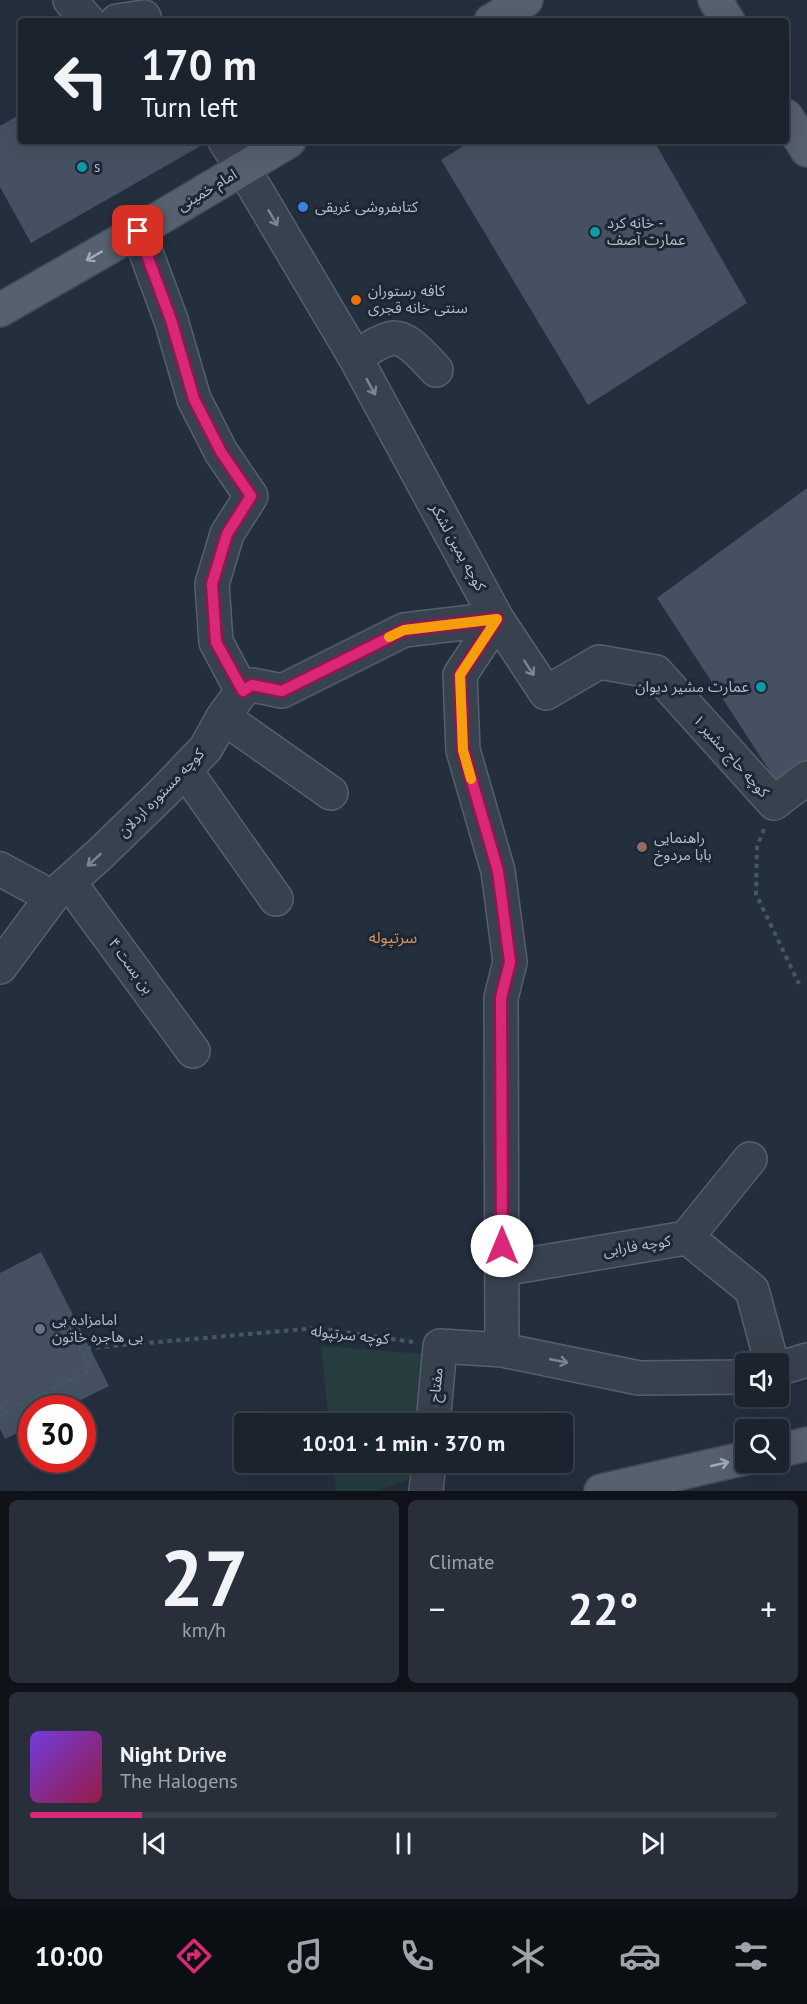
<!DOCTYPE html>
<meta charset="utf-8">
<style>
body{margin:0;font-family:"PT Sans","Noto Sans Arabic",sans-serif;background:#282f3a;color:#f1f3f6;height:100vh;display:flex;flex-direction:column;font-size:22px;white-space:nowrap}
*{box-sizing:border-box;margin:0}
p{font-size:20px;color:#a0a4aa}
.icon{flex:none;width:33px;height:33px;fill:none;stroke:currentColor;stroke-width:2;stroke-linecap:round;stroke-linejoin:round}
.map{position:relative;height:1491px;overflow:hidden}
.panel{display:flex;flex-direction:column;gap:9px;padding:9px;background:#0f1319;flex:1}
.panel>*{flex:none}
.banner{position:absolute;left:18px;top:18px;width:771px;height:126px;border-radius:6px;box-shadow:0 6px 24px #0002,0 0 0 2px #39404a;background:#1b232e;color:#f1f3f6;overflow:hidden}
.fabs{position:absolute;left:735px;top:1353px;display:grid;gap:12px}
.fabs a{display:grid;place-items:center;width:54px;height:54px;border-radius:6px;background:#1b232e;box-shadow:0 6px 24px #0002,0 0 0 2px #39404a;font-size:30px}
.speed{position:absolute;left:18px;top:1395px;display:flex;gap:12px;font-size:30px;font-weight:700;text-align:center}
.speed>*{display:grid;place-content:center;width:78px;height:78px;border-radius:50%;background:#1b232e;box-shadow:0 6px 24px #0002,0 0 0 2px #39404a;line-height:1}
.speed .limit{border:9px solid #d22;background:#fff;color:#111}
.pin{position:absolute;display:grid;place-items:center;width:51px;height:51px;color:#fff;margin:-26px;border-radius:12px;box-shadow:0 3px 9px #0006}
.me{position:absolute;width:66px;margin:-33px;rotate:0deg;stroke-linejoin:round;filter:drop-shadow(0 0 4px #0008)}
.turn{display:flex;align-items:center;gap:21px;height:126px;padding:0 24px;font-size:27px}
.turn .icon{width:78px;height:78px;stroke-width:2.5}
.turn b{display:block;font-size:42px;line-height:51px}
.big{font-size:45px;font-weight:700;line-height:1.1}
.panel .tile{flex:1;display:flex;flex-direction:column;justify-content:center;gap:9px;min-width:0;padding:0 21px;border-radius:9px;background:#282f3a}
.panel .dial{align-items:center;gap:0}
.dial b{font-size:78px;line-height:1}
.song{display:flex;align-items:center;gap:18px}
.cover{width:72px;height:72px;border-radius:9px;background:linear-gradient(135deg,hsl(260 70% 55%),hsl(340 70% 35%))}
.played{height:6px;border-radius:3px;background:linear-gradient(90deg,#db2777 15%,#39404a 15%)}
.keys{display:flex;justify-content:space-around;direction:ltr}
.heat{display:flex;justify-content:space-between;align-items:center;font-size:33px;direction:ltr}
.panel .tiles{flex:1;display:grid;gap:9px;grid-template-columns:1fr 1fr}
.tile:last-child{grid-column:span 2}
.trip{position:absolute;left:234px;top:1413px;width:339px;height:60px;border-radius:6px;background:#1b232e;box-shadow:0 6px 24px #0002,0 0 0 2px #39404a;font-weight:700;line-height:60px;text-align:center}
.tab-bar{display:flex;height:96px;justify-content:space-around;align-items:center;background:#0b0e12;color:#a0a4aa}
.tab-bar .icon{width:42px;height:42px}
.tab-bar .selected{color:#db2777}
.tab-bar b{font-size:27px;color:#f1f3f6}
.map>svg:first-child{display:block}
.green{fill:#263c3f}
.building{fill:#455162}
.lines{fill:none;stroke-linecap:round;stroke-linejoin:round}
.minor-casing{stroke:#565f6c;stroke-width:36}
.major-casing{stroke:#414a57;stroke-width:36}
.path{stroke:#44595c;stroke-width:4;stroke-dasharray:4.5 4.5;stroke-linecap:butt}
.minor{stroke:#38414e;stroke-width:33}
.major{stroke:#56606e;stroke-width:33}
.oneway{stroke:#7c8592}
.oneway2{stroke:#a1aab7}
.route-casing{stroke:#8e194d;stroke-width:15}
.route{stroke:#db2777;stroke-width:10}
.slow{stroke:#f59e0b;stroke-width:10}
.culture-dot{fill:#0f9aa8;stroke:#1d2633;stroke-width:2}
.shop-dot{fill:#3f7fe0;stroke:#1d2633;stroke-width:2}
.food-dot{fill:#e8710a;stroke:#1d2633;stroke-width:2}
.education-dot{fill:#8d6e63;stroke:#1d2633;stroke-width:2}
.worship-dot{fill:#6b7280;stroke:#1d2633;stroke-width:2}
.labels{text-anchor:middle;stroke-width:6;stroke-linejoin:round;paint-order:stroke}
.poi-label{font-size:15px;fill:#b4bcc9;stroke:#1d2633;text-anchor:start}
.street-label{font-size:15px;fill:#b4bcc9;stroke:#1d2633}
.neighbourhood-label{font-size:16px;fill:#d59563;stroke:#1d2633}
</style>
<div class="map">
<svg width="807" height="1491" viewBox="0 0 807 1491">
<rect width="100%" height="100%" fill="#242f3e"/>
<!-- green -->
<path class="green" d="M321 1346 424 1354 415 1423H329Z
M333 1463V1462L410 1463 408 1480 377 1491H336Z"/>
<!-- building -->
<path class="building" d="M21 114V141H195L199 147 31 243 0 187V126Z
M471 141H654L747 303 588 405 441 160Z
M807 488V776L784 793 657 598Z
M41 1252 109 1386 65 1408H32V1426L5 1439 0 1429V1273Z"/>
<g class="lines">
<defs>
<path id="minor" d="M70 0 88 21
M117 21 144 17
M225 141 256 190 355 357 497 619 546 693 599 662 656 672 774 803 807 778
M138 231 171 320 194 399 221 452 251 496 227 534 212 584 216 642 242 691
M355 357C366 351 377 342 389 339 406 333 425 359 436 370
M497 619 460 675 463 750 498 871 510 962 501 998 502 1350
M223 717 331 793
M185 770 276 899
M0 869 52 897
M69 882 193 1051
M0 967 52 897 99 855 163 793 206 748 223 717 242 691 252 685 282 691 404 630 497 619
M686 1238 750 1159
M502 1269 686 1238 694 1243 752 1290 772 1364
M778 1369 807 1360
M433 1424 440 1346 502 1350 639 1378 746 1377
M426 1491 429 1462"/>
<path id="major" d="M715 0 728 21
M491 21 526 0
M786 116 807 150
M0 310 138 231 289 141
M778 1451 807 1444
M601 1491 746 1458"/>
</defs>
<!-- minor casing -->
<use href="#minor" class="minor-casing"/>
<!-- major casing -->
<use href="#major" class="major-casing"/>
<!-- path -->
<path class="path" d="M764 829 757 847 756 894 799 984
M0 1405 4 1413 90 1370 80 1349 317 1328 413 1342"/>
<!-- minor -->
<use href="#minor" class="minor"/>
<!-- major -->
<use href="#major" class="major"/>
</g>
<!-- one-way arrows -->
<defs><path id="oneway-shaft" d="M-6 0H5M1.5-3L5.5 0L1.5 3" fill="none" stroke-width="1.6" stroke-linecap="round" stroke-linejoin="round" transform="scale(1.5)"/></defs>
<g class="oneway">
<use href="#oneway-shaft" transform="translate(273 218) rotate(60)"/>
<use href="#oneway-shaft" transform="translate(371 387) rotate(61)"/>
<use href="#oneway-shaft" transform="translate(529 668) rotate(57)"/>
<use href="#oneway-shaft" transform="translate(94 860) rotate(138)"/>
<use href="#oneway-shaft" transform="translate(559 1361) rotate(11)"/>
</g>
<g class="oneway2">
<use href="#oneway-shaft" transform="translate(94 256) rotate(150)"/>
<use href="#oneway-shaft" transform="translate(720 1464) rotate(-13)"/>
</g>
<g class="lines">
<defs>
<path id="route" d="M138 231 171 320 194 399 221 452 251 496 227 534 212 584 216 642 243 691 252 685 282 691 404 630 497 619 460 675 463 750 498 871 510 962 501 998 502 1246"/>
</defs>
<!-- route casing -->
<use href="#route" class="route-casing"/>
<!-- route -->
<use href="#route" class="route"/>
<!-- slow -->
<path class="slow" d="M389 637 404 630 497 619 460 675 463 750 471 779"/>
</g>
<!-- markers -->
<g class="culture-dot">
<circle cx="82" cy="167" r="6"/>
<circle cx="595" cy="232" r="6"/>
<circle cx="761" cy="687" r="6"/>
</g>
<circle class="shop-dot" cx="303" cy="207" r="6"/>
<circle class="food-dot" cx="356" cy="300" r="6"/>
<circle class="education-dot" cx="642" cy="847" r="6"/>
<circle class="worship-dot" cx="40" cy="1329" r="6"/>
<g class="labels">
<!-- poi labels -->
<g class="poi-label">
<text x="94" y="172">s</text>
<text x="315" y="212">کتابفروشی غریقی</text>
<text x="607" y="228">خانه کرد -<tspan x="607" dy="17">عمارت آصف</tspan></text>
<text x="368" y="296">کافه رستوران<tspan x="368" dy="17">سنتی خانه قجری</tspan></text>
<text x="749" y="692" text-anchor="end">عمارت مشیر دیوان</text>
<text x="654" y="843">راهنمایی<tspan x="654" dy="17">بابا مردوخ</tspan></text>
<text x="52" y="1325">امامزاده بی<tspan x="52" dy="17">بی هاجره خاتون</tspan></text>
</g>
<!-- street labels -->
<g class="street-label">
<text transform="translate(207 190) rotate(-31)" y="5">امام خمینی</text>
<text transform="translate(458 547) rotate(61)" y="5">کوچه یمین لشکر</text>
<text transform="translate(731 756) rotate(48)" y="5">کوچه حاج مشیر ۱</text>
<text transform="translate(161 793) rotate(-46)" y="5">کوچه مستوره اردلان</text>
<text transform="translate(131 966) rotate(54)" y="5">بن بست ۴</text>
<text transform="translate(637 1246) rotate(-9)" y="5">کوچه فارابی</text>
<text transform="translate(350 1335) rotate(6)" y="5">کوچه سرتپوله</text>
<text transform="translate(436 1385) rotate(-84)" y="5">مفتاح</text>
</g>
<!-- neighbourhood labels -->
<g class="neighbourhood-label">
<text x="393" y="943">سرتپوله</text>
</g>
</g>
</svg>
<div class="fabs">
<a><svg class="icon" aria-label="sound" viewBox="0 0 24 24"><path d="M4 9h4l5-4v14l-5-4H4zM17 9q2 3 0 6"/></svg></a>
<a><svg class="icon" aria-label="search" viewBox="0 0 24 24"><circle cx="10" cy="10" r="6"/><path d="M15 15l6 6"/></svg></a>
</div>
<div class="speed"><div class="limit">30</div></div>
<div class="pin" style="left:138px;top:231px;background:#d93025"><svg class="icon" aria-label="arrive" viewBox="0 0 24 24"><path d="M6 21V4h12l-3 4 3 4H6"/></svg></div>
<svg class="me" style="left:502px;top:1246px" viewBox="-20 -20 40 40"><circle r="19" fill="#fff"/><path d="M0-13L10 11 0 6-10 11z" fill="#db2777"/></svg>
<div class="trip">10:01 · 1 min · 370 m</div>
<div class="banner">
<div class="turn"><svg class="icon" aria-label="left" viewBox="0 0 24 24"><path d="M17 20v-9H6M10 6l-5 5 5 5"/></svg><div><b>170 m</b>Turn left</div></div>
</div>
</div>
<section class="panel">
<div class="tiles">
<div class="tile dial"><b>27</b><p>km/h</p></div>
<div class="tile"><p>Climate</p>
<div class="heat"><a>−</a><b class="big">22°</b><a>+</a></div>
</div>
<div class="tile">
<div class="song"><i class="cover"></i><div><b>Night Drive</b><p>The Halogens</p></div></div>
<div class="played"></div>
<div class="keys"><svg class="icon" aria-label="previous" viewBox="0 0 24 24"><path d="M18 5L8 12l10 7zM5 5v14"/></svg><svg class="icon" aria-label="pause" viewBox="0 0 24 24"><path d="M8 5v14M16 5v14"/></svg><svg class="icon" aria-label="next" viewBox="0 0 24 24"><path d="M6 5l10 7-10 7zM19 5v14"/></svg></div>
</div>
</div>
</section>
<nav class="tab-bar">
<b>10:00</b>
<svg class="icon selected" aria-label="directions" viewBox="0 0 24 24"><path d="M12 3l9 9-9 9-9-9zM9 14v-3h6M13 9l2 2-2 2"/></svg>
<svg class="icon" aria-label="music" viewBox="0 0 24 24"><path d="M9 18V5l10-2v13"/><circle cx="6" cy="18" r="3"/><circle cx="16" cy="16" r="3"/></svg>
<svg class="icon" aria-label="phone" viewBox="0 0 24 24"><path d="M5 4h4l2 5-3 2q2 4 5 5l2-3 5 2v4C11 20 4 13 5 4z"/></svg>
<svg class="icon" aria-label="climate" viewBox="0 0 24 24"><path d="M12 3v18M4 7l16 10M4 17L20 7"/></svg>
<svg class="icon" aria-label="car" viewBox="0 0 24 24"><path d="M5 17H2v-5l4-1 3-4h7l3 4 3 1v5h-3M9 17h6M6 11h13"/><circle cx="7" cy="17" r="2"/><circle cx="17" cy="17" r="2"/></svg>
<svg class="icon" aria-label="filters" viewBox="0 0 24 24"><path d="M4 7h16M4 17h16"/><circle cx="9" cy="7" r="2"/><circle cx="15" cy="17" r="2"/></svg>
</nav>
